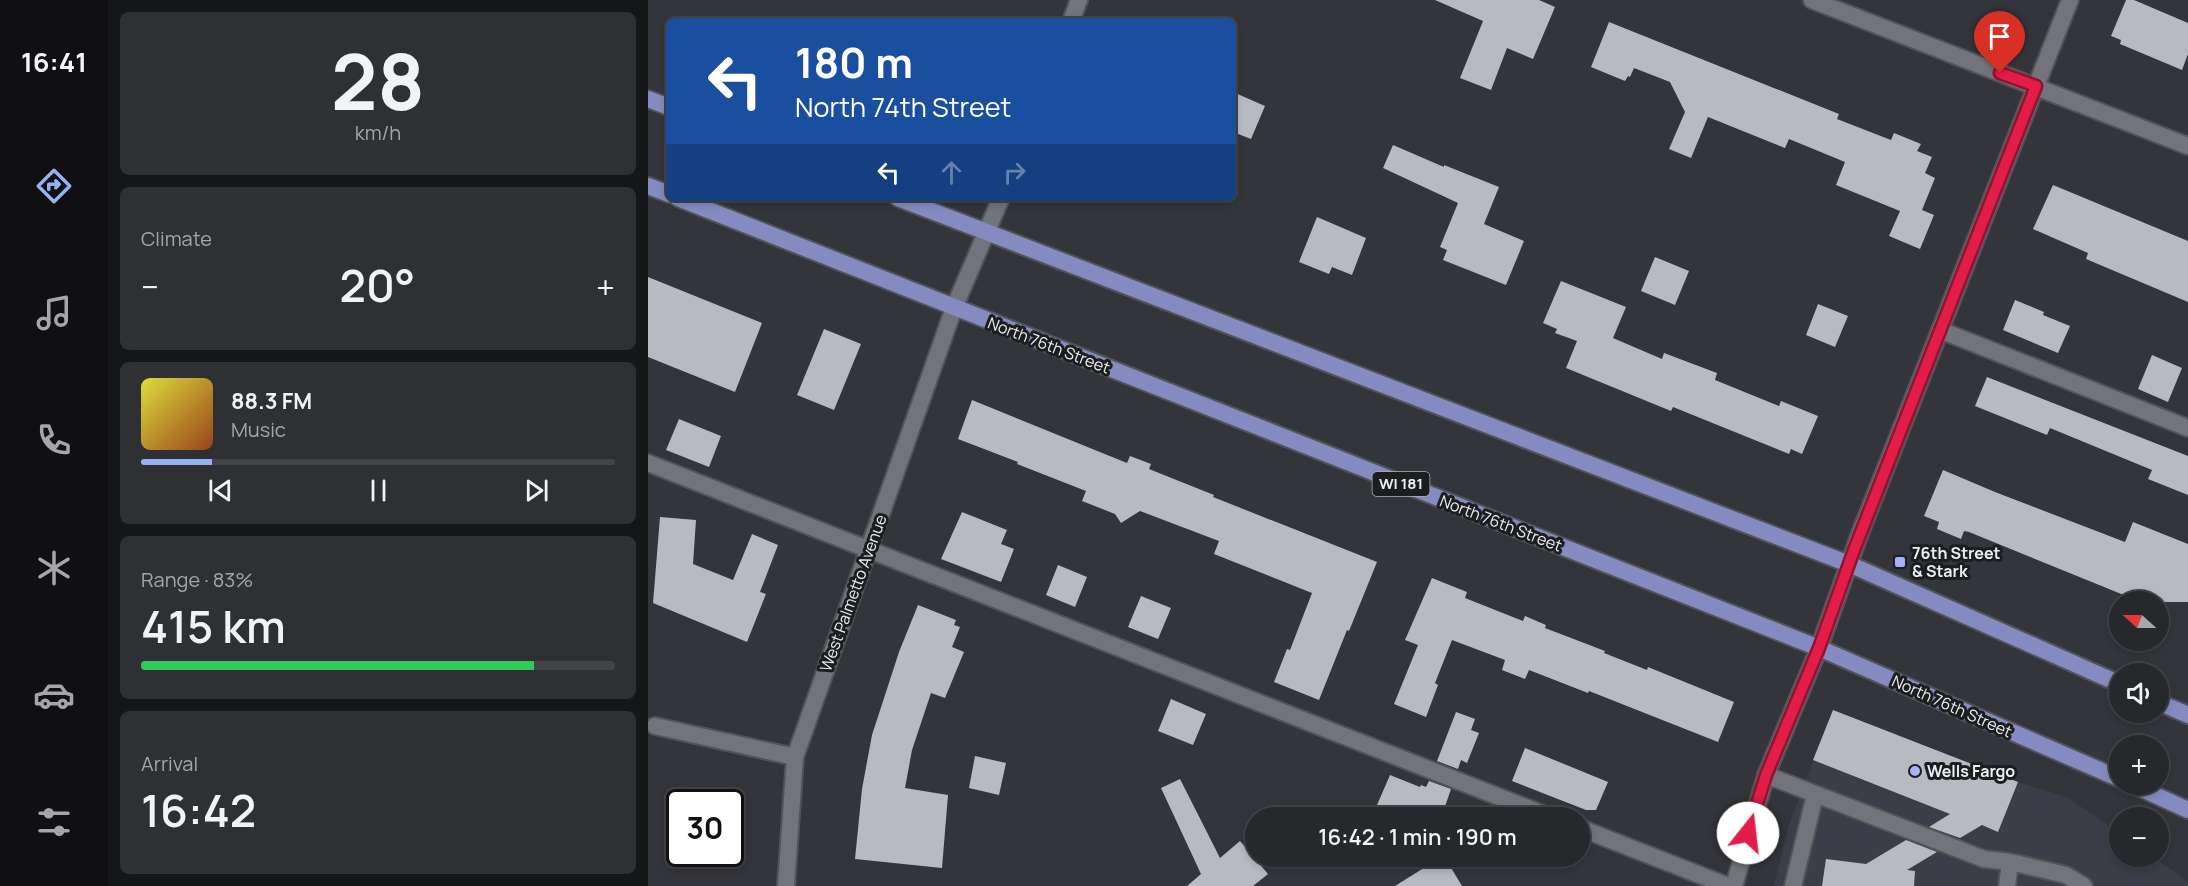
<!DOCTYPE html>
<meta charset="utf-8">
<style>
body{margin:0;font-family:Manrope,sans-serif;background:#2f3034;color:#f1f3f6;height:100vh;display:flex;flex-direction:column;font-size:22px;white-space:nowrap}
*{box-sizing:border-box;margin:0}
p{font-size:20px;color:#a4a6a9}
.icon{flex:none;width:33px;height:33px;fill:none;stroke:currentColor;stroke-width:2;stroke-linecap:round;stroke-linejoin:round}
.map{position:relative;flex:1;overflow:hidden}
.sheet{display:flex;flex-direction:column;gap:12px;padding:12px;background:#151618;width:540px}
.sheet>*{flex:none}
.guide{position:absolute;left:18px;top:18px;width:570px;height:183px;border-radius:9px;box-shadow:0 3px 9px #0003,0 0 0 2px #434448;background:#1a4fa0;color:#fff;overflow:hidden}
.needle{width:39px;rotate:291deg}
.fabs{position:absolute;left:1461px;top:591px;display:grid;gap:12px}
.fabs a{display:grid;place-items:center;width:60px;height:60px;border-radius:50%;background:#27282c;box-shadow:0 3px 9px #0003,0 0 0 2px #434448;font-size:30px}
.speed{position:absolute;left:18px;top:789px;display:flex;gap:12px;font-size:30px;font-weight:700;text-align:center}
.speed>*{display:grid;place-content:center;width:78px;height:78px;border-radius:50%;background:#27282c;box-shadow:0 3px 9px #0003,0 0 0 2px #434448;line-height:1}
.speed .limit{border:3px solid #111;border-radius:9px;background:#fff;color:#111}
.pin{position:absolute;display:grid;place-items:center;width:51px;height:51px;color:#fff;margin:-62px -26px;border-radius:50% 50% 50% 0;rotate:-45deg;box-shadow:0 0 6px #0007}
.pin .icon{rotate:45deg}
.me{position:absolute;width:66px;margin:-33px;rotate:16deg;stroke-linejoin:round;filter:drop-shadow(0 0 4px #0008)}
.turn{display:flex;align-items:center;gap:21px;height:126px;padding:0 30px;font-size:27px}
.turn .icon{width:78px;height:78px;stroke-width:2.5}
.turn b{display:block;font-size:42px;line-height:51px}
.lanes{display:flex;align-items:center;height:57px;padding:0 30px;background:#0003;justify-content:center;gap:30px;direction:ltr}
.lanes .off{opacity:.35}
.big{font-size:45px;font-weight:600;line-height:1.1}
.sheet .tile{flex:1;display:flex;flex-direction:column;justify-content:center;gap:9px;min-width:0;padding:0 21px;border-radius:9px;background:#2f3034}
.sheet .dial{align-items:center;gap:0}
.dial b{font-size:78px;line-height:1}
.song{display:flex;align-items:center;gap:18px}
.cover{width:72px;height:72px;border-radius:9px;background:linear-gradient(135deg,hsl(60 70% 55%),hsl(20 70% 35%))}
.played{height:6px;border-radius:3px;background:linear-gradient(90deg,#95b2f1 15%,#434448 15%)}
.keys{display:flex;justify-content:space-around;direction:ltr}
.heat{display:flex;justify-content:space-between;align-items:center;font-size:33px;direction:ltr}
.charge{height:9px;border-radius:4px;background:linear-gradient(90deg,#34c759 83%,#434448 0)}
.trip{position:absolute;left:597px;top:807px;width:345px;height:60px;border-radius:30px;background:#27282c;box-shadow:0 3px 9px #0003,0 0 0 2px #434448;font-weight:600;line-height:60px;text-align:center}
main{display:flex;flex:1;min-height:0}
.tabs{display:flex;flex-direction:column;width:108px;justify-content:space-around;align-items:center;background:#101012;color:#a4a6a9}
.tabs .icon{width:42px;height:42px}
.tabs .current{color:#95b2f1}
.tabs b{font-size:27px;color:#f1f3f6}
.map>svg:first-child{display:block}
.built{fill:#3b3d49}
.building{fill:#b8bac1}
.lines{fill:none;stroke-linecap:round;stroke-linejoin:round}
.service-casing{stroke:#525358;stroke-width:20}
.minor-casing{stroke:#525358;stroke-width:20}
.primary-casing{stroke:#525358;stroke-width:20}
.service{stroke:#73747b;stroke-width:16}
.minor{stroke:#73747b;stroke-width:16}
.primary{stroke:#848bc1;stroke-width:16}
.route-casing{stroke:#92132f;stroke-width:15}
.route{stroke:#e11d48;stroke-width:10}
.poi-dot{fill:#a6b1fc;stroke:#1c1d1f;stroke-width:2}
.labels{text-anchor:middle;stroke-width:6;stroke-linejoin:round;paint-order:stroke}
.shield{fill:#1c1d1f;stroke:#aeafb3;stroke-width:1.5}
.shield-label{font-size:15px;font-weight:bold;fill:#edeef2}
.street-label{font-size:16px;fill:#edeef2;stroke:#1c1d1f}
.poi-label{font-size:16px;font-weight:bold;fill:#edeef2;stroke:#1c1d1f;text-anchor:start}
</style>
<main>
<nav class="tabs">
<b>16:41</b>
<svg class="icon current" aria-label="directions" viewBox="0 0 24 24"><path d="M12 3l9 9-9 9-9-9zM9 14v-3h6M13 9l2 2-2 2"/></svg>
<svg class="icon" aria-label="music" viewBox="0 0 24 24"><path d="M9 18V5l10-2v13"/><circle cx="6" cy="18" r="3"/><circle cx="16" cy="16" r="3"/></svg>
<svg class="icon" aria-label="phone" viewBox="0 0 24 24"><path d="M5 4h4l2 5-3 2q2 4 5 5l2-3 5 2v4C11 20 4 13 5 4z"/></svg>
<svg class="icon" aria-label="climate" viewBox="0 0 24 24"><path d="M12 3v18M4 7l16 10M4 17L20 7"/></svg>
<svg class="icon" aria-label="car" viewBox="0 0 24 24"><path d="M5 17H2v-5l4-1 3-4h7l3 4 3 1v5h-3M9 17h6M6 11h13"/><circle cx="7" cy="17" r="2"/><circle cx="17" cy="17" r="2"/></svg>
<svg class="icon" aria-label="filters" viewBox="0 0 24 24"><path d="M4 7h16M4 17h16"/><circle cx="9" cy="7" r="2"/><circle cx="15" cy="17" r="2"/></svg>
</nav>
<section class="sheet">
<div class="tile dial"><b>28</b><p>km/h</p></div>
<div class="tile"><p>Climate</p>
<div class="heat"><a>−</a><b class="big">20°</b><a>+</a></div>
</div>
<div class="tile">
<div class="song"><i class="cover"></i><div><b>88.3 FM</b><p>Music</p></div></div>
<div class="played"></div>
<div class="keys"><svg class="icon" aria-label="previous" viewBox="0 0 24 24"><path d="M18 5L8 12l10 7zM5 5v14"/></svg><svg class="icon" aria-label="pause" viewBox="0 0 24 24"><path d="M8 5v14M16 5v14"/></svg><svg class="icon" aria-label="next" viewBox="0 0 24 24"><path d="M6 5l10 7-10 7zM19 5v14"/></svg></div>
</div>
<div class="tile"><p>Range · 83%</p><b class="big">415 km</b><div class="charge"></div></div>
<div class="tile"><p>Arrival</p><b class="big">16:42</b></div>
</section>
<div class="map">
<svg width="1540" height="886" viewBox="0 0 1540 886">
<rect width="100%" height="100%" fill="#34353b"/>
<!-- built -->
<path class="built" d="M1185 710 1370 782 1419 797 1471 833 1472 856 1505 857 1540 881V886H1126L1141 825Z"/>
<!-- building -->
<path class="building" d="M787 0H891L907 7 885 59 859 48 843 90 812 78 835 21Z
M1478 0H1486L1540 23V54L1534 70 1472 44 1473 40 1463 36Z
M961 22 1191 114 1189 119 1243 140 1246 133 1273 144 1269 151 1284 157 1277 173 1287 178 1274 210 1286 215 1272 249 1241 236 1252 211 1188 185 1197 162 1141 139 1137 148 1060 117 1043 158 1021 149 1037 112 1022 82 986 68 982 77 980 76 977 81 943 67Z
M585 92 617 106 603 139 585 132Z
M745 145 796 167V165L851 187 836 224 876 241 858 285 795 260 799 250 792 247 810 203 735 168Z
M1405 185 1540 241V302L1438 259 1440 253 1385 229Z
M669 217 718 238 704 275 684 267 681 274 651 262Z
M1007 257 1041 271 1027 305 993 291Z
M0 277 114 323 87 392 0 357Z
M913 281 978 307 965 338 1014 359 1016 353 1069 373 1067 380 1131 406 1133 401 1170 416 1154 454 1143 449 1141 454 1025 407 1023 411 918 368 929 341 907 333 909 329 895 323Z
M1367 300 1396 312 1395 315 1422 326 1410 353 1355 330Z
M1170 304 1200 316 1187 347 1158 335Z
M176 329 213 344 186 410 149 395Z
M1504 355 1534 368 1520 402 1490 389Z
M1339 377 1540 456V495L1500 479 1504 470 1402 428 1399 435 1327 406Z
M324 400 479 463 482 456 503 464 501 469 566 495 565 497 729 562 701 631 699 630 671 700 626 682 639 649 642 650 664 593 566 554 571 541 492 511 473 523 467 514 434 501 438 491 369 464 370 462 310 439Z
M31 419 73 436 61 467 18 450Z
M1295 470 1347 492 1477 542 1485 522 1540 544V602H1493L1321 532 1316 531 1313 539 1289 529 1291 522 1276 516Z
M314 512 359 530 353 544 366 549 353 582 293 559Z
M12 517 48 520 45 564 85 580 104 534 130 545 112 592 118 594 99 642 5 603Z
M410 565 439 577 427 607 398 595Z
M784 578 819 592 817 598 875 621 877 616 898 625 897 628 957 651 956 653 999 670 1000 667 1086 702 1070 742 941 691 940 693 881 670 877 679 854 670 857 660 804 640 787 683 790 685 778 717 746 704 770 645 757 640Z
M493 596 523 608 510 639 480 627Z
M270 605 308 620 306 625 312 627 304 647 316 652 297 698 283 693 264 750 257 788 300 795 294 868 207 859 214 789 224 735 251 652Z
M523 699 558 714 545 745 510 731Z
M1185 710 1370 782 1350 832 1334 825 1312 838 1281 827 1302 814 1165 760Z
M808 712 827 719 823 730 831 733 819 763 813 760 810 769 789 761Z
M877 748 960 782 948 810H938L864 781Z
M327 756 358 763 351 795 321 788Z
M742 775 772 787 773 785 778 787 781 781 803 789 793 818H761L729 805Z
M532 779 572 858 592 841 620 874 605 886H539L553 874 513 788Z
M692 808 716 818H689Z
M1258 840 1289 852 1259 870 1267 871 1266 886H1174L1178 859 1218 864Z
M701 856H728L725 866Z
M796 856 814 886H747L795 856Z"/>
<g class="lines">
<defs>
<path id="service" d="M1292 330 1540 428
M0 463 905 818
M1118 775 1336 859 1362 862
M932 828 1080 886
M1145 886 1167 795
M1359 886 1362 862 1418 875 1436 886"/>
<path id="minor" d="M1164 0 1540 146
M423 21 431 0
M7 726 147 757
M138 886 147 757 306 308 353 198
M1086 886 1118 775 1171 648 1211 536 1422 0"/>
<path id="primary" d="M0 99 21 107
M0 186 21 194
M30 198 1171 648 1472 779
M250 198 1201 564 1472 684
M1510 702 1540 715
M1483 784 1540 810"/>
</defs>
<!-- service casing -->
<use href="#service" class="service-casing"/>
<!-- minor casing -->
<use href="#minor" class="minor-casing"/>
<!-- primary casing -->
<use href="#primary" class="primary-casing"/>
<!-- service -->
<use href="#service" class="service"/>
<!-- minor -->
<use href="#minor" class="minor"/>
<!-- primary -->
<use href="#primary" class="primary"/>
</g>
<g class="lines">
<defs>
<path id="route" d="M1100 833 1118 775 1171 648 1206 550 1388 86 1352 73"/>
</defs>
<!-- route casing -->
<use href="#route" class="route-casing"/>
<!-- route -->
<use href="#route" class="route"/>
</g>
<!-- markers -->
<g class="poi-dot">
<rect x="1246" y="556" width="12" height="12" rx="3"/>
<circle cx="1267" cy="771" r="6"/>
</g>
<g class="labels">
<!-- shield labels -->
<rect class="shield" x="724.5" y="472" width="57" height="24" rx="4.5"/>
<g class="shield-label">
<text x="753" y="489">WI 181</text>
</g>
<!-- street labels -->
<g class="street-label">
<text transform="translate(401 345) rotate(21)" y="6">North 76th Street</text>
<text transform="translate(853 523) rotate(21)" y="6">North 76th Street</text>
<text transform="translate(205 593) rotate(-70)" y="6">West Palmetto Avenue</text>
<text transform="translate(1304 706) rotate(24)" y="6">North 76th Street</text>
</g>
<!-- poi labels -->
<g class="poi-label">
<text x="1264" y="559">76th Street<tspan x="1264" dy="18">&amp; Stark</tspan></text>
<text x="1279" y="777">Wells Fargo</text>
</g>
</g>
</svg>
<div class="fabs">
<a><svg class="needle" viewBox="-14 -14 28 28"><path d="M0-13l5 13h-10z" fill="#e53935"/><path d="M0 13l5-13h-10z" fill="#a4a6a9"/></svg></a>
<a><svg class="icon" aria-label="sound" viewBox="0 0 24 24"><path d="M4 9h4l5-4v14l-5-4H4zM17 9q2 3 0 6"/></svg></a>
<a>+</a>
<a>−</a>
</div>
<div class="speed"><div class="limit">30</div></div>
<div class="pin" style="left:1352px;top:73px;background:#d93025"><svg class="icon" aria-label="arrive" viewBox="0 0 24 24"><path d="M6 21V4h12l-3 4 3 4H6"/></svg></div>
<svg class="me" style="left:1100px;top:833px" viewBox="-20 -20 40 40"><circle r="19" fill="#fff"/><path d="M0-13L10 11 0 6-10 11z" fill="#e11d48"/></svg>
<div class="trip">16:42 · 1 min · 190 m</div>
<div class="guide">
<div class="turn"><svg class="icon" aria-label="left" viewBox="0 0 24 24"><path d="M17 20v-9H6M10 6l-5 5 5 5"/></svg><div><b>180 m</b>North 74th Street</div></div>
<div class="lanes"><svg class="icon" aria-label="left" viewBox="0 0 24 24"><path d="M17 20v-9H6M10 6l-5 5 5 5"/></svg><svg class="icon off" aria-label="ahead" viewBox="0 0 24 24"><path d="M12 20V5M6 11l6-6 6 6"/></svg><svg class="icon off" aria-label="right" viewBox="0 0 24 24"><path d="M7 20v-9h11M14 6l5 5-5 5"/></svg></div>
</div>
</div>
</main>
